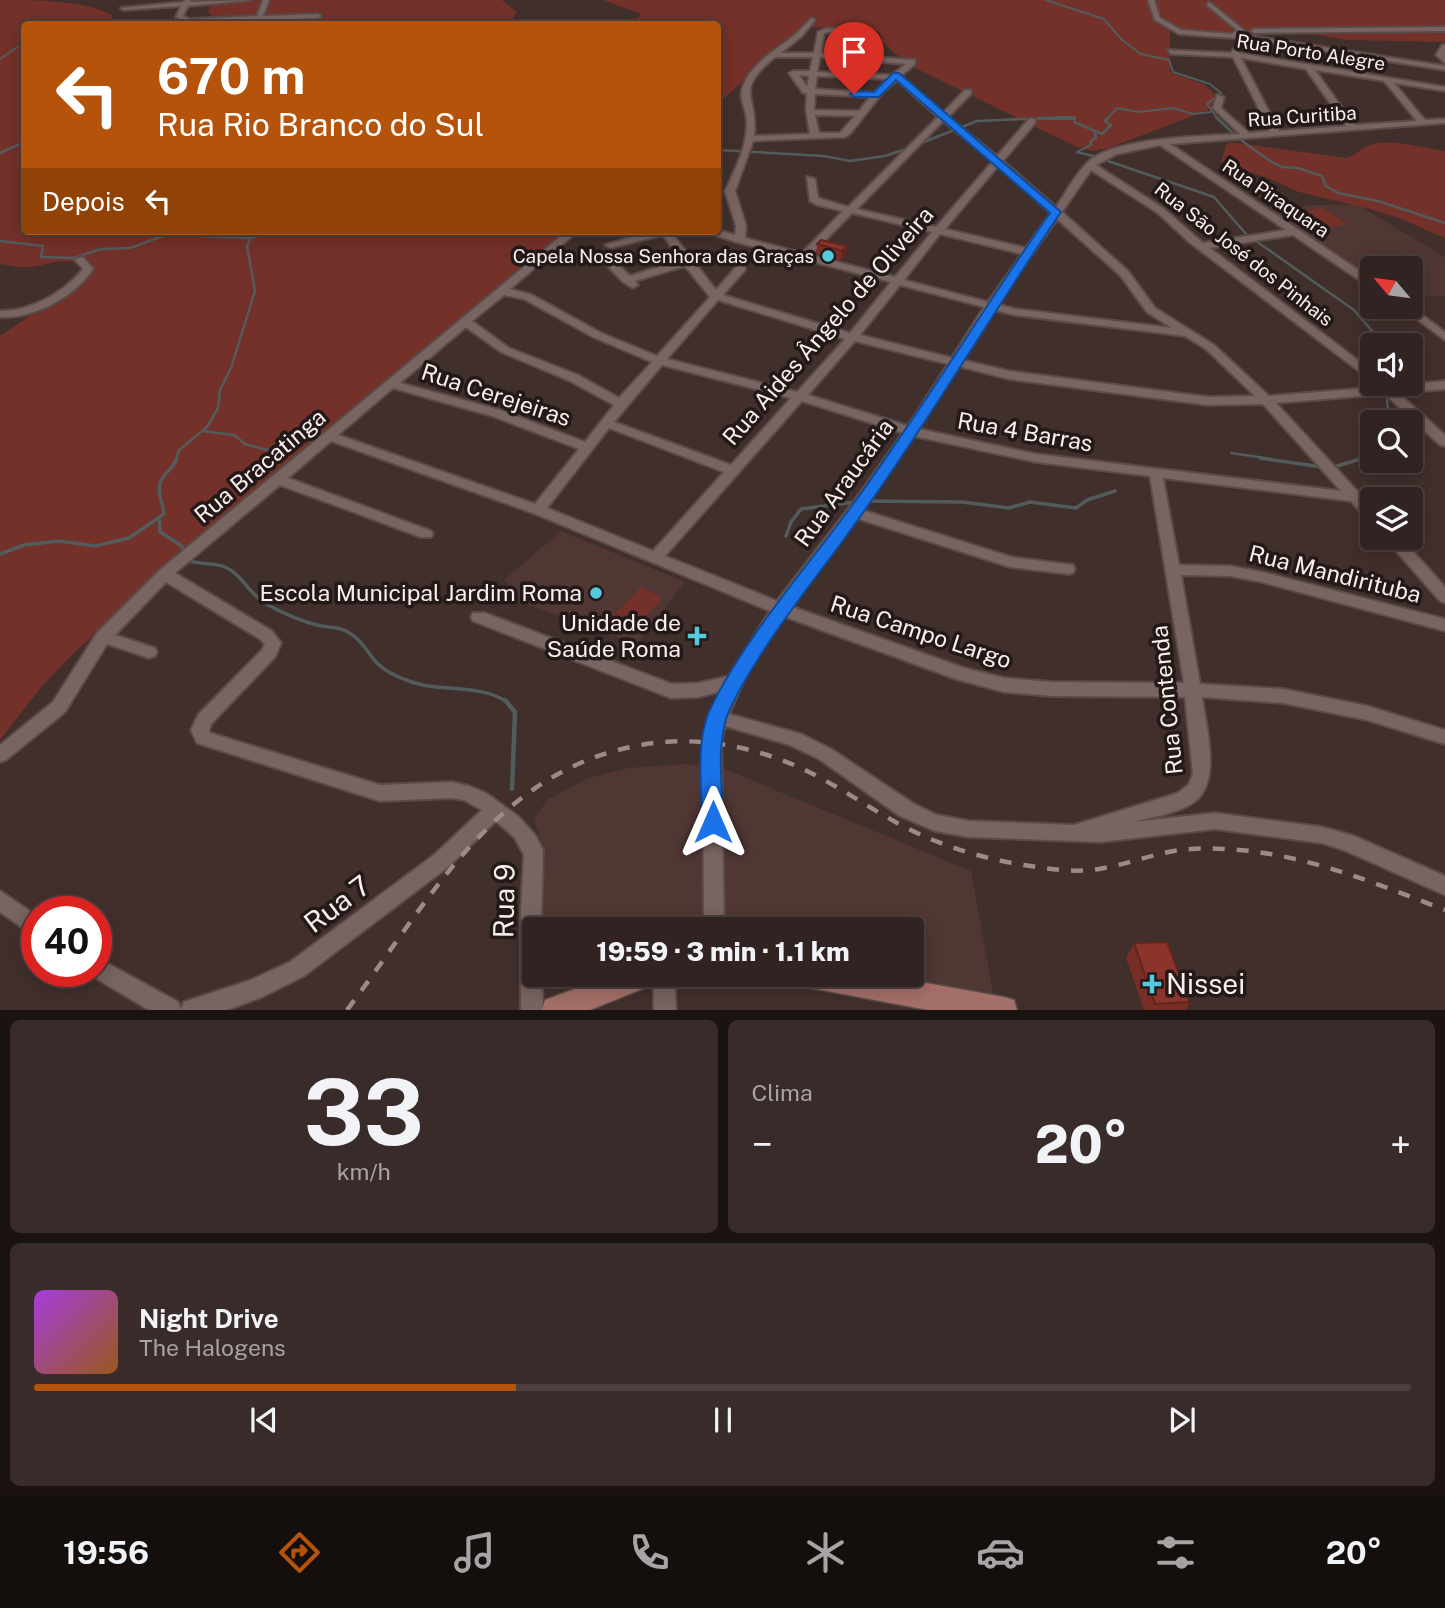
<!DOCTYPE html>
<html lang="pt">
<meta charset="utf-8">
<style>
body{margin:0;font-family:"Public Sans",sans-serif;background:#392b2a;color:#f1f3f6;height:100vh;display:flex;flex-direction:column;font-size:26px;white-space:nowrap}
*{box-sizing:border-box;margin:0}
p{font-size:23px;color:#a8a4a5}
.icon{flex:none;width:38px;height:38px;fill:none;stroke:currentColor;stroke-width:2;stroke-linecap:round;stroke-linejoin:round}
.map{position:relative;height:1010px;overflow:hidden}
.panel{display:flex;flex-direction:column;gap:10px;padding:10px;background:#1b1312;flex:1}
.panel>*{flex:none}
.hud{position:absolute;left:21px;top:21px;width:700px;height:214px;border-radius:7px;box-shadow:0 4px 18px #0003,0 0 0 2px #4c403f;background:#b45309;color:#fff;overflow:hidden}
.needle{width:46px;rotate:299deg}
.tools{position:absolute;left:1360px;top:256px;display:grid;gap:14px}
.tools a{display:grid;place-items:center;width:63px;height:63px;border-radius:7px;background:#312321;box-shadow:0 4px 18px #0003,0 0 0 2px #4c403f;font-size:35px}
.speed{position:absolute;left:21px;top:896px;display:flex;gap:14px;font-size:35px;font-weight:700;text-align:center}
.speed>*{display:grid;place-content:center;width:91px;height:91px;border-radius:50%;background:#312321;box-shadow:0 4px 18px #0003,0 0 0 2px #4c403f;line-height:1}
.speed .limit{border:10px solid #d22;background:#fff;color:#111}
.pin{position:absolute;display:grid;place-items:center;width:60px;height:60px;color:#fff;margin:-72px -30px;border-radius:50% 50% 50% 0;rotate:-45deg;box-shadow:0 0 7px #0007}
.pin .icon{rotate:45deg}
.me{position:absolute;width:77px;margin:-38px;rotate:0deg;stroke-linejoin:round;filter:drop-shadow(0 0 5px #0008)}
.turn{display:flex;align-items:center;gap:24px;height:147px;padding:0 21px;font-size:32px}
.turn .icon{width:91px;height:91px;stroke-width:2.5}
.turn b{display:block;font-size:49px;line-height:60px}
.then{display:flex;align-items:center;height:66px;padding:0 21px;background:#0003;gap:14px;font-size:26px}
.big{font-size:52px;font-weight:800;line-height:1.1}
.panel .tile{flex:1;display:flex;flex-direction:column;justify-content:center;gap:10px;min-width:0;padding:0 24px;border-radius:10px;background:#392b2a}
.panel .dial{align-items:center;gap:0}
.dial b{font-size:91px;line-height:1}
.song{display:flex;align-items:center;gap:21px}
.cover{width:84px;height:84px;border-radius:10px;background:linear-gradient(135deg,hsl(280 70% 55%),hsl(30 70% 35%))}
.played{height:7px;border-radius:4px;background:linear-gradient(90deg,#b45309 35%,#4c403f 35%)}
.keys{display:flex;justify-content:space-around;direction:ltr}
.heat{display:flex;justify-content:space-between;align-items:center;font-size:38px;direction:ltr}
.panel .tiles{flex:1;display:grid;gap:10px;grid-template-columns:1fr 1fr}
.tile:last-child{grid-column:span 2}
.trip{position:absolute;left:522px;top:917px;width:402px;height:70px;border-radius:7px;background:#312321;box-shadow:0 4px 18px #0003,0 0 0 2px #4c403f;font-weight:800;line-height:70px;text-align:center}
.dock{display:flex;height:112px;justify-content:space-around;align-items:center;background:#140e0d;color:#a8a4a5}
.dock .icon{width:49px;height:49px}
.dock .current{color:#b45309}
.dock b{font-size:32px;color:#f1f3f6}
.map>svg:first-child{display:block}
.built{fill:#503733}
.green{fill:#733129}
.lines{fill:none;stroke-linecap:round;stroke-linejoin:round}
.stream-far3{stroke:#535c5d;stroke-width:2}
.stream-far2{stroke:#535c5d;stroke-width:2.5}
.stream-far1{stroke:#535c5d;stroke-width:3.5}
.stream{stroke:#535c5d;stroke-width:4.5}
.minor-casing{stroke:#5a4b49;stroke-width:4}
.major-casing{stroke:#5a4b49;stroke-width:3}
.minor{fill:#786461;fill-rule:evenodd}
.major{fill:#a46f68;fill-rule:evenodd}
.rail{stroke:#9a8b88;stroke-width:4.5;stroke-dasharray:12 12;stroke-linecap:butt}
.wall{fill:#782d25}
.shaded-wall{fill:#61241e}
.building{fill:#8b342b;stroke:#61241e;stroke-width:2}
.route{fill:#1a73e8;stroke:#114b97;stroke-width:2}
.poi-dot{fill:#55cade;stroke:#221918;stroke-width:2.5}
.labels{text-anchor:middle;stroke-width:7;stroke-linejoin:round;paint-order:stroke}
.far-street-label{font-size:19px;fill:#fbefec;stroke:#221918}
.far-poi-label{font-size:19px;fill:#fbefec;stroke:#221918;text-anchor:end}
.street-label{font-size:23px;fill:#fbefec;stroke:#221918}
.poi-label{font-size:23px;fill:#fbefec;stroke:#221918;text-anchor:end}
.near-street-label{font-size:28px;fill:#fbefec;stroke:#221918}
.near-poi-label{font-size:28px;fill:#fbefec;stroke:#221918;text-anchor:start}
</style>
<div class="map">
<svg width="1445" height="1010" viewBox="0 0 1445 1010">
<rect width="100%" height="100%" fill="#412f2c"/>
<!-- built -->
<path class="built" d="M1311 205H1358L1445 257V296L1411 297 1410 268H1372V278L1272 211Z
M561 531 685 582 637 644 523 603 504 580Z
M686 764 720 767 971 871 994 998 873 975H912V929H541L544 849 534 819 548 799 589 778 628 768Z"/>
<!-- green -->
<path class="green" d="M0 0C36 0 83 0 112 15V21L119 23 163 19 217 21 208 12 210 7 220 0H502L517 12 509 24H372L369 21 340 24H24V231H568L80 647 42 686 0 740V336L66 291 86 269C68 253 49 266 28 267 19 268 9 265 0 264Z
M603 0H1445V42L1348 40 1305 33 1246 34 1170 31V72L1205 85 1217 97 1213 108 1109 148 1091 151 1075 146 909 65 883 43 879 32 864 26 801 28 718 104V24H630L641 14Z
M1231 142 1346 158C1356 156 1357 151 1365 147 1388 136 1421 148 1445 151V238L1399 218 1370 209 1299 192 1270 179 1224 163 1221 162 1226 145Z
M1322 208 1348 224 1319 229 1293 212Z
M641 587 663 598 630 633 607 622Z"/>
<g class="lines">
<!-- stream-far3 -->
<path class="stream-far3" d="M1046 0 1104 19 1123 41 1141 54 1169 60 1173 72 1210 84 1221 93 1207 104 1218 119
M0 59 19 46
M1030 119H1075
M1107 119 1117 108 1138 112 1173 108 1193 114 1211 112"/>
<!-- stream-far2 -->
<path class="stream-far2" d="M1216 117 1238 138 1270 161 1282 167 1298 168 1322 176 1326 186 1338 193 1378 201 1445 223
M1095 133 1096 138 1091 141V145L1077 152 1097 157
M919 144 977 121 1069 117 1075 118 1074 122 1102 134 1111 125 1105 121 1109 117
M718 150 824 156 850 161 885 156 909 148
M0 153 24 142
M1105 160 1214 197 1246 234 1354 310 1384 345
M0 241 43 246 41 257 73 258 101 249 130 248 177 231 202 236 251 238 269 231
M1387 400 1389 422
M203 431 234 435 245 444 267 450 293 446
M1231 453 1272 459
M176 459 179 450 207 427 218 408 220 390 231 368 255 291 247 246 251 238
M1358 459 1372 455"/>
<!-- stream-far1 -->
<path class="stream-far1" d="M1260 458 1322 467
M1337 466 1364 458
M866 501 962 502 1009 508 1030 502 1076 508 1087 500 1115 491
M159 518 160 532 182 546 184 558C194 566 212 561 225 567 243 575 250 596 268 605 283 613 300 621 317 625 327 628 339 626 348 632 361 639 367 652 377 663 386 672 397 677 409 681 440 693 479 683 507 702
M786 536 791 522 801 509 855 502
M0 554 24 545 59 541 95 546 129 538 164 514C163 504 156 490 161 481 165 472 174 468 177 458"/>
<!-- stream -->
<path class="stream" d="M505 700 515 712 512 789"/>
<defs>
<path id="minor" d="M185 0H191L190 2 251 0 188 6 183 16 190 19 257 16 263 0H269L263 16 318 14 321 16 318 18 189 23 176 17 181 6 124 10 121 8 184 2Z
M1148 0H1154L1160 18 1181 30 1232 34 1237 30 1207 5 1209 2 1245 31 1238 34 1445 66V70L1247 39 1179 34 1155 20Z
M812 18 815 20 802 36 781 53H814L818 32C837 21 860 35 879 42L876 46C859 40 843 29 824 33L821 53 915 60V64L901 76 943 113 965 90H971V94L948 117 997 156 1029 119H1035V123L1003 161 1056 207C1066 193 1075 175 1087 163 1112 137 1204 136 1240 134L1213 108 1217 95 1224 97 1221 108 1249 133 1270 131 1233 57 1171 54 1168 50 1231 53 1234 49 1239 53 1445 87V91L1394 83 1425 120 1445 119V123L1170 144 1372 279V287L1368 286 1293 235 1210 248 1372 371V381L1189 242 1158 213 1091 170 1062 212 1128 271 1155 308 1214 345 1269 396 1381 387 1386 384 1391 386 1445 381V389L1398 393 1445 435V446L1440 445 1385 394 1276 403 1372 507V521L1367 519 1351 501 1163 478 1179 565 1230 566 1262 572 1445 619V631L1262 582 1230 576 1181 575 1200 684 1283 689 1367 706 1445 730V744L1367 720 1283 703 1202 697C1206 728 1223 786 1191 804 1175 814 1151 817 1133 822L1215 813 1322 827 1354 836 1445 876V895L1344 850 1322 843 1215 829 1100 842 969 837 935 831 900 816 819 759 790 745 725 726 721 742 724 929H704L703 742 710 720 708 717 722 691 699 697 671 698 473 621 471 617 473 613H485L672 684 699 683 729 676 770 611 533 513 331 441 288 478 431 531 433 534 431 537H421L280 485 175 573 272 631 281 643 275 657 211 724 209 730 210 733 380 785 451 782 469 786 486 793 519 817 535 835 543 850 541 929H534V975H542L543 1010H521V911L524 855 515 838 496 821 448 867 304 976 262 997 227 1010H181L184 1002 251 980 290 962 434 855 482 810 464 800 451 798 380 801 197 743 191 730 198 715 262 650 265 644 260 639 166 582 115 635 155 648 157 652 155 656 149 658 107 644 65 712 6 760 0 762V745L53 702 97 633 160 570 567 231H578L510 289 532 295 601 333 657 356 710 297 685 266 635 281 638 285 633 288 623 282 604 262 609 259 613 260 630 276 681 260 663 235 610 248 605 245 653 231H670L716 290 737 266H745V270L723 295 850 333 891 282 736 242 703 231 718 230 735 235 736 226 725 191C735 170 747 147 747 123 747 110 738 99 743 86 752 62 778 49 797 33 802 28 807 22 812 18ZM775 57H813L810 71H793L789 73 803 93H807L806 110 810 134 754 136C759 94 732 93 775 57ZM820 57 906 64 892 75 817 72ZM1241 58 1306 69 1346 126 1279 131ZM1315 70 1384 81 1417 121 1354 125ZM799 75 809 76 807 87ZM817 76 888 79 874 93 815 89ZM897 80 938 117 848 207 818 198 815 179 807 177 810 201 817 205 843 211 802 253 745 238 746 226 735 191 753 141 845 137 850 134 883 92ZM815 94 870 97 859 111 814 110ZM815 115 855 116 840 133H819ZM943 121 993 161 936 227 857 209ZM1160 145 1286 230 1203 243 1164 209 1096 165 1117 154ZM998 166 1051 213 1026 248 945 229ZM852 213 932 232 895 277 811 255ZM1057 219 1120 275 1147 312 1172 328 1015 309 997 304ZM940 234 1022 254 988 302 904 280ZM900 285 984 307 952 358 860 335ZM504 295 524 299 593 337 652 362 619 398 578 375 509 348 472 321ZM718 300 845 339 797 392 667 359ZM994 310 1015 315 1185 336 1206 349 1255 396 1208 397 1009 371 962 360ZM466 327 501 352 570 381 614 405 585 442 500 410 400 383ZM855 341 948 364 908 426 808 395ZM662 365 791 398 731 465 614 422ZM958 366 1009 379 1208 405 1263 404 1341 491 1036 454 919 429ZM393 388 492 416 579 449 535 504 338 435ZM802 401 903 433 855 500 777 601 665 556ZM609 428 724 472 653 551 547 508ZM914 436 1036 462 1150 476 1184 683 1052 682 1004 678 964 668 790 606 856 518 1010 567 1068 574 1073 573 1075 569 1073 565 1011 557 862 510ZM783 616 956 679 1004 692 1052 696 1185 697 1193 774 1189 784 1178 793 1074 825 969 821 937 815 914 804 831 749 801 734 729 714 746 675Z
M1445 27V31L1254 33 1251 31 1254 29Z
M1442 45H1445V63L1436 55Z
M80 257 84 258 93 269C75 297 33 319 0 317V311C29 312 65 292 83 269L75 260Z
M1399 306H1410L1445 332V340Z
M1384 537H1400L1445 587V603L1440 601Z
M0 891 37 916V938L0 912Z
M96 957 178 1002 181 1010H149L89 974 87 971H96Z
M654 975H674L676 1010H654Z"/>
<path id="major" d="M612 975H658L654 984 590 1010H542L545 1000Z
M798 975H882L1004 997 1014 1000 1017 1010H928L811 988 802 984Z"/>
</defs>
<!-- minor casing -->
<use href="#minor" class="minor-casing"/>
<!-- major casing -->
<use href="#major" class="major-casing"/>
<!-- minor -->
<use href="#minor" class="minor"/>
<!-- major -->
<use href="#major" class="major"/>
<!-- rail -->
<path class="rail" d="M347 1010C429 902 495 770 641 745 695 735 752 746 801 768 835 784 866 806 899 824 938 845 980 858 1024 865 1048 869 1074 873 1099 869 1130 864 1159 851 1191 849 1281 844 1362 878 1445 910"/>
</g>
<!-- wall -->
<path class="wall" d="M817 244 847 246 846 255 841 260 816 254Z
M1134 943 1190 1002 1186 1010H1144L1126 958Z"/>
<!-- shaded-wall -->
<path class="shaded-wall" d="M847 246 846 255 841 260 842 251Z"/>
<!-- building -->
<path class="building" d="M821 240 847 246 842 251 817 244Z
M1167 942 1190 1002 1155 1004 1134 943Z"/>
<!-- route -->
<path class="route" d="M893 73H899L1061 212C993 312 932 416 862 514 829 562 791 606 760 656 748 675 735 695 727 716 716 749 723 789 723 822L720 829 713 832 705 829 702 822C702 789 696 749 707 717 716 694 730 672 743 652 776 601 815 556 851 507 921 412 982 310 1050 213L896 80 879 97H854L850 94 854 91 874 92Z"/>
<!-- markers -->
<g class="poi-dot">
<circle cx="828" cy="256" r="7"/>
<circle cx="596" cy="593" r="7"/>
<path d="M693.5 625.5h7v7h7v7h-7v7h-7v-7h-7v-7h7z"/>
<path d="M1148.5 973.5h7v7h7v7h-7v7h-7v-7h-7v-7h7z"/>
</g>
<g class="labels">
<!-- far-street labels -->
<g class="far-street-label">
<text transform="translate(1311 52) rotate(9)" y="7">Rua Porto Alegre</text>
<text transform="translate(1302 116) rotate(-4)" y="7">Rua Curitiba</text>
<text transform="translate(1276 198) rotate(34)" y="7">Rua Piraquara</text>
<text transform="translate(1244 254) rotate(38)" y="7">Rua São José dos Pinhais</text>
</g>
<!-- far-poi labels -->
<g class="far-poi-label">
<text x="814" y="263">Capela Nossa Senhora das Graças</text>
</g>
<!-- street labels -->
<g class="street-label">
<text transform="translate(828 326) rotate(-49)" y="8">Rua Aides Ângelo de Oliveira</text>
<text transform="translate(496 395) rotate(18)" y="8">Rua Cerejeiras</text>
<text transform="translate(1025 432) rotate(10)" y="8">Rua 4 Barras</text>
<text transform="translate(260 466) rotate(-40)" y="8">Rua Bracatinga</text>
<text transform="translate(844 483) rotate(-54)" y="8">Rua Araucária</text>
<text transform="translate(1335 574) rotate(14)" y="8">Rua Mandirituba</text>
<text transform="translate(921 632) rotate(18)" y="8">Rua Campo Largo</text>
<text transform="translate(1167 700) rotate(-96)" y="8">Rua Contenda</text>
</g>
<!-- poi labels -->
<g class="poi-label">
<text x="582" y="601">Escola Municipal Jardim Roma</text>
<text x="681" y="631">Unidade de<tspan x="681" dy="26">Saúde Roma</tspan></text>
</g>
<!-- near-street labels -->
<g class="near-street-label">
<text transform="translate(504 901) rotate(-89)" y="10">Rua 9</text>
<text transform="translate(337 904) rotate(-37)" y="10">Rua 7</text>
</g>
<!-- near-poi labels -->
<g class="near-poi-label">
<text x="1166" y="994">Nissei</text>
</g>
</g>
</svg>
<div class="tools">
<a><svg class="needle" viewBox="-14 -14 28 28"><path d="M0-13l5 13h-10z" fill="#e53935"/><path d="M0 13l5-13h-10z" fill="#a8a4a5"/></svg></a>
<a><svg class="icon" aria-label="sound" viewBox="0 0 24 24"><path d="M4 9h4l5-4v14l-5-4H4zM17 9q2 3 0 6"/></svg></a>
<a><svg class="icon" aria-label="search" viewBox="0 0 24 24"><circle cx="10" cy="10" r="6"/><path d="M15 15l6 6"/></svg></a>
<a><svg class="icon" aria-label="layers" viewBox="0 0 24 24"><path d="M12 4l9 5-9 5-9-5zM3 14l9 5 9-5"/></svg></a>
</div>
<div class="speed"><div class="limit">40</div></div>
<div class="pin" style="left:854px;top:94px;background:#d93025"><svg class="icon" aria-label="arrive" viewBox="0 0 24 24"><path d="M6 21V4h12l-3 4 3 4H6"/></svg></div>
<svg class="me" style="left:713px;top:822px" viewBox="-20 -20 40 40"><path d="M0-17L14 15 0 8-14 15z" fill="#1a73e8" stroke="#fff" stroke-width="4"/></svg>
<div class="trip">19:59 · 3 min · 1.1 km</div>
<div class="hud">
<div class="turn"><svg class="icon" aria-label="left" viewBox="0 0 24 24"><path d="M17 20v-9H6M10 6l-5 5 5 5"/></svg><div><b>670 m</b>Rua Rio Branco do Sul</div></div>
<div class="then">Depois<svg class="icon" aria-label="left" viewBox="0 0 24 24"><path d="M17 20v-9H6M10 6l-5 5 5 5"/></svg></div>
</div>
</div>
<section class="panel">
<div class="tiles">
<div class="tile dial"><b>33</b><p>km/h</p></div>
<div class="tile"><p>Clima</p>
<div class="heat"><a>−</a><b class="big">20°</b><a>+</a></div>
</div>
<div class="tile">
<div class="song"><i class="cover"></i><div><b>Night Drive</b><p>The Halogens</p></div></div>
<div class="played"></div>
<div class="keys"><svg class="icon" aria-label="previous" viewBox="0 0 24 24"><path d="M18 5L8 12l10 7zM5 5v14"/></svg><svg class="icon" aria-label="pause" viewBox="0 0 24 24"><path d="M8 5v14M16 5v14"/></svg><svg class="icon" aria-label="next" viewBox="0 0 24 24"><path d="M6 5l10 7-10 7zM19 5v14"/></svg></div>
</div>
</div>
</section>
<nav class="dock">
<b>19:56</b>
<svg class="icon current" aria-label="directions" viewBox="0 0 24 24"><path d="M12 3l9 9-9 9-9-9zM9 14v-3h6M13 9l2 2-2 2"/></svg>
<svg class="icon" aria-label="music" viewBox="0 0 24 24"><path d="M9 18V5l10-2v13"/><circle cx="6" cy="18" r="3"/><circle cx="16" cy="16" r="3"/></svg>
<svg class="icon" aria-label="phone" viewBox="0 0 24 24"><path d="M5 4h4l2 5-3 2q2 4 5 5l2-3 5 2v4C11 20 4 13 5 4z"/></svg>
<svg class="icon" aria-label="climate" viewBox="0 0 24 24"><path d="M12 3v18M4 7l16 10M4 17L20 7"/></svg>
<svg class="icon" aria-label="car" viewBox="0 0 24 24"><path d="M5 17H2v-5l4-1 3-4h7l3 4 3 1v5h-3M9 17h6M6 11h13"/><circle cx="7" cy="17" r="2"/><circle cx="17" cy="17" r="2"/></svg>
<svg class="icon" aria-label="filters" viewBox="0 0 24 24"><path d="M4 7h16M4 17h16"/><circle cx="9" cy="7" r="2"/><circle cx="15" cy="17" r="2"/></svg>
<b>20°</b>
</nav>
